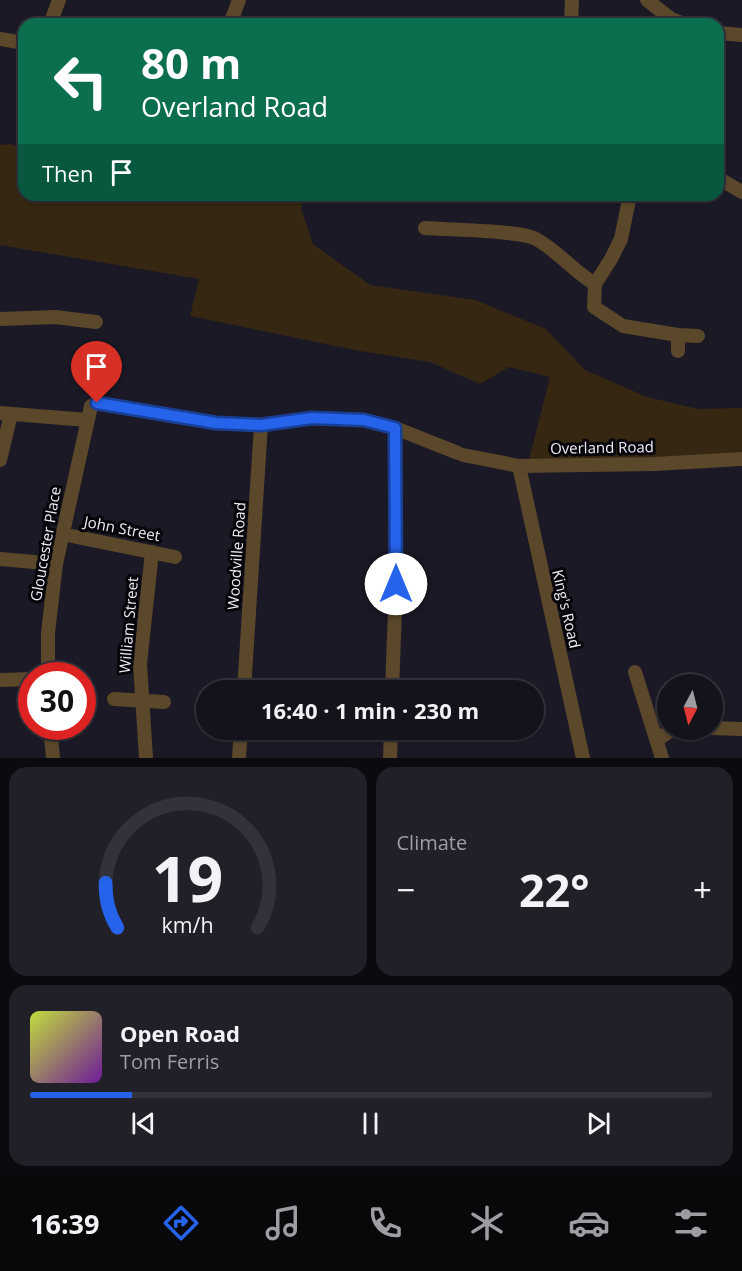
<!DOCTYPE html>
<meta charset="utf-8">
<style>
body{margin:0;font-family:"Open Sans",sans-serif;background:#212029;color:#f1f3f6;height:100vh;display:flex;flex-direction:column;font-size:22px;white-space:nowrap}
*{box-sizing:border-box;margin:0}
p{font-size:20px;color:#9d9ea3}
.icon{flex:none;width:33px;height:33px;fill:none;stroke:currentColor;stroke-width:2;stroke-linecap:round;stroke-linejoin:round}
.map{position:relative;height:758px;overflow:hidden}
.sheet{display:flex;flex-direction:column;gap:9px;padding:9px;background:#0b0a0f;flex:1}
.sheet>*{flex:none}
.top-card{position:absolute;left:18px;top:18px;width:706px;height:183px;border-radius:18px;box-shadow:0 2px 4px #0004,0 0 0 2px #33323b;background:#0b6e4f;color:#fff;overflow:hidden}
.needle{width:39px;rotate:187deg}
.buttons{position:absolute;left:657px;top:674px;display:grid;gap:12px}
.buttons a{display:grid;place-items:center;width:66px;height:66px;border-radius:50%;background:#14131c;box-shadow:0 2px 4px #0004,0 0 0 2px #33323b;font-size:30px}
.speed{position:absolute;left:18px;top:662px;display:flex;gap:12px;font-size:30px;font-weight:700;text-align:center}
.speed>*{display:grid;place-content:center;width:78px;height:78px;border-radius:50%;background:#14131c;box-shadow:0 2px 4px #0004,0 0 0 2px #33323b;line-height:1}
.speed .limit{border:9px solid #d22;background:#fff;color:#111}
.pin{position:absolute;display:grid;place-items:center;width:51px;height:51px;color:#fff;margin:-62px -26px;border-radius:50% 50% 50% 0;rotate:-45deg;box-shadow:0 0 6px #0007}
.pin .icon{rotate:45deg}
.me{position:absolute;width:66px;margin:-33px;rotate:0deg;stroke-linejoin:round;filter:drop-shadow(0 0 4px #0008)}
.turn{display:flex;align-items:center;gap:21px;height:126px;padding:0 24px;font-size:27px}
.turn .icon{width:78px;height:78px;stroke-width:2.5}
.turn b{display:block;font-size:42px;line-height:51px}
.then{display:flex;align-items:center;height:57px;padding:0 24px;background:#0003;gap:12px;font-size:22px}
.big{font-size:45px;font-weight:700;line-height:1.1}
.sheet .card{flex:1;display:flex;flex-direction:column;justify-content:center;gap:9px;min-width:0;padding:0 21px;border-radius:18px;background:#212029}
.sheet .dial{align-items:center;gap:0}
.dial svg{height:156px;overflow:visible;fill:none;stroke:#33323b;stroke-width:7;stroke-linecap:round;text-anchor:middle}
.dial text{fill:#f1f3f6;stroke:none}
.song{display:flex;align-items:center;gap:18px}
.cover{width:72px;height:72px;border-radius:9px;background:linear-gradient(135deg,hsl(70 70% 55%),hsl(280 70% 35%))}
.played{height:6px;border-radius:3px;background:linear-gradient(90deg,#2563eb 15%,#33323b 15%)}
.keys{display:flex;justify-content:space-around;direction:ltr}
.heat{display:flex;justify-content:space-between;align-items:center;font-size:33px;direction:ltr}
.sheet .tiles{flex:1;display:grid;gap:9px;grid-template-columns:1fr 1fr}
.card:last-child{grid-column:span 2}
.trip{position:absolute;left:196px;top:680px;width:348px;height:60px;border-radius:30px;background:#14131c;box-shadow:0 2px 4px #0004,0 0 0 2px #33323b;font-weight:700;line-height:60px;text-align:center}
.tabs{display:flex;height:96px;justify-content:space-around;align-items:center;background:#08080b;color:#9d9ea3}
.tabs .icon{width:42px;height:42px}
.tabs .on{color:#2563eb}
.tabs b{font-size:27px;color:#f1f3f6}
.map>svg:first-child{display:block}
.green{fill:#362712}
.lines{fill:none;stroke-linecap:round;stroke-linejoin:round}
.minor{stroke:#5b472a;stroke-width:14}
.route-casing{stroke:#184099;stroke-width:15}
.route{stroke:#2563eb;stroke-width:10}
.labels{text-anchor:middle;stroke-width:6;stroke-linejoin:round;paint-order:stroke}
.street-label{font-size:15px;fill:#eeecf6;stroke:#06050a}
</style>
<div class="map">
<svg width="742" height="758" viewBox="0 0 742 758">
<rect width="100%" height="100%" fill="#1b1926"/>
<!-- green -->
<path class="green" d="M10 144 24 148V195H304L301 209 313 244 370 285 475 300 546 329 585 370 647 397 698 409 742 408V454L552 461 529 460 550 377 509 367 480 384 430 362 360 351 190 316 199 279 0 245V145Z"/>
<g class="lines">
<!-- minor -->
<path class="minor" d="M647 0 671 19 685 24
M50 24 59 0
M230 24 239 0
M571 24 572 0
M718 33 742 35
M0 39 24 43
M718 178 742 192
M630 195 621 239 611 259 595 284 594 307 623 326 678 335 698 336
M425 228C447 230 520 230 536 239 558 251 573 271 595 284
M0 319 55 317 96 322
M678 335V351
M0 413 87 420
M463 455 519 466 654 464 742 459
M0 460 11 414
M519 466 583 758
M62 534 175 557
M0 559 56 564
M635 672 662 758
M48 675V633L56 564 91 406 97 403 216 423 261 425 312 418 364 420 395 428 458 453
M0 680 32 679
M244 690 261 425
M392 690 396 584 395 428
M114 699 164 702
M50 726 53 758
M712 728 742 729
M657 740 673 729
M146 758 140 664 152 552
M239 758 241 729
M390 758 391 729"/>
</g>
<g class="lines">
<defs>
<path id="route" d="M97 403 216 423 261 425 312 418 364 420 395 428 396 584"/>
</defs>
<!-- route casing -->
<use href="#route" class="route-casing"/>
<!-- route -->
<use href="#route" class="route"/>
</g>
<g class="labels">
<!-- street labels -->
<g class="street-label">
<text transform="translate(602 448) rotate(-1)" y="5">Overland Road</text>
<text transform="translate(122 529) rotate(11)" y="5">John Street</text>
<text transform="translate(46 544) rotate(-80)" y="5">Gloucester Place</text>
<text transform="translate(237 556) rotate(-86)" y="5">Woodville Road</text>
<text transform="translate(566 609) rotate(77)" y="5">King's Road</text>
<text transform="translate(129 625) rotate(-85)" y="5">William Street</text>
</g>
</g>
</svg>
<div class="buttons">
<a><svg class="needle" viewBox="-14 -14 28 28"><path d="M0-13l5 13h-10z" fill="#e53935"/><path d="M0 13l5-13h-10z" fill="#9d9ea3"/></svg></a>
</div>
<div class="speed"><div class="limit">30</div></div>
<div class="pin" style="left:97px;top:403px;background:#d93025"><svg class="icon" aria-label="arrive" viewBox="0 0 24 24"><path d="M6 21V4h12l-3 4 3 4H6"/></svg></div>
<svg class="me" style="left:396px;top:584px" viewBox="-20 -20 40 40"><circle r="19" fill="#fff"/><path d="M0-13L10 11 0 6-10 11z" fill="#2563eb"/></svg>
<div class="trip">16:40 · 1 min · 230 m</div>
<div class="top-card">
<div class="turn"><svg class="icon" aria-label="left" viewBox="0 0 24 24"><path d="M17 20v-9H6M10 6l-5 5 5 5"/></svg><div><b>80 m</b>Overland Road</div></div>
<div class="then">Then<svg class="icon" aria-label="arrive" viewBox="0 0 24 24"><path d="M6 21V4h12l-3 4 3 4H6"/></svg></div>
</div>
</div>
<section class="sheet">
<div class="tiles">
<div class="card dial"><svg viewBox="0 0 100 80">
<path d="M14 69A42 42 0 1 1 86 69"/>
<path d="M14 69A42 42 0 0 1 8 46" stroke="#2563eb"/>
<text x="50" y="56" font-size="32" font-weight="700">19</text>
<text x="50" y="72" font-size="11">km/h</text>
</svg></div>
<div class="card"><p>Climate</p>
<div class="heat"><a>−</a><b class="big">22°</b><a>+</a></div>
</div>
<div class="card">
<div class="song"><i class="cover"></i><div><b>Open Road</b><p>Tom Ferris</p></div></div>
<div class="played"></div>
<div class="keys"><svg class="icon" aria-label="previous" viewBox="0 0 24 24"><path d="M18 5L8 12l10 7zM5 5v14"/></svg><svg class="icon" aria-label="pause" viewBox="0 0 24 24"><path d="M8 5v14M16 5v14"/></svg><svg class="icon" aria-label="next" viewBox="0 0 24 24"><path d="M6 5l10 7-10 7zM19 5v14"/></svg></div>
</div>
</div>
</section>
<nav class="tabs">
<b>16:39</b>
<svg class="icon on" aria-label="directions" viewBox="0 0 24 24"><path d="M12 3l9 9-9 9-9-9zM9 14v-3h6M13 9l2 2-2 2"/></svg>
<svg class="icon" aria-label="music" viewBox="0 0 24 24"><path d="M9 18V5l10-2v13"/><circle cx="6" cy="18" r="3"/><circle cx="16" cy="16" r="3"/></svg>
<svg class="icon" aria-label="phone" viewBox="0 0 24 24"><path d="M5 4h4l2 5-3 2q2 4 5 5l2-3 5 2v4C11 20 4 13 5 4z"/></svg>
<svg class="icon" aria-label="climate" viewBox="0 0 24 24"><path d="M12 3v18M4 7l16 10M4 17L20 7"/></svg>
<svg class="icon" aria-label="car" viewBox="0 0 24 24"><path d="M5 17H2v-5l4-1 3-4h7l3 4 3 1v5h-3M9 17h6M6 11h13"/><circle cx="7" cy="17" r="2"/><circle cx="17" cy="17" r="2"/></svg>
<svg class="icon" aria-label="filters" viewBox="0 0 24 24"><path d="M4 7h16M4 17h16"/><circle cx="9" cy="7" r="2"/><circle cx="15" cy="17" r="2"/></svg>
</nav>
